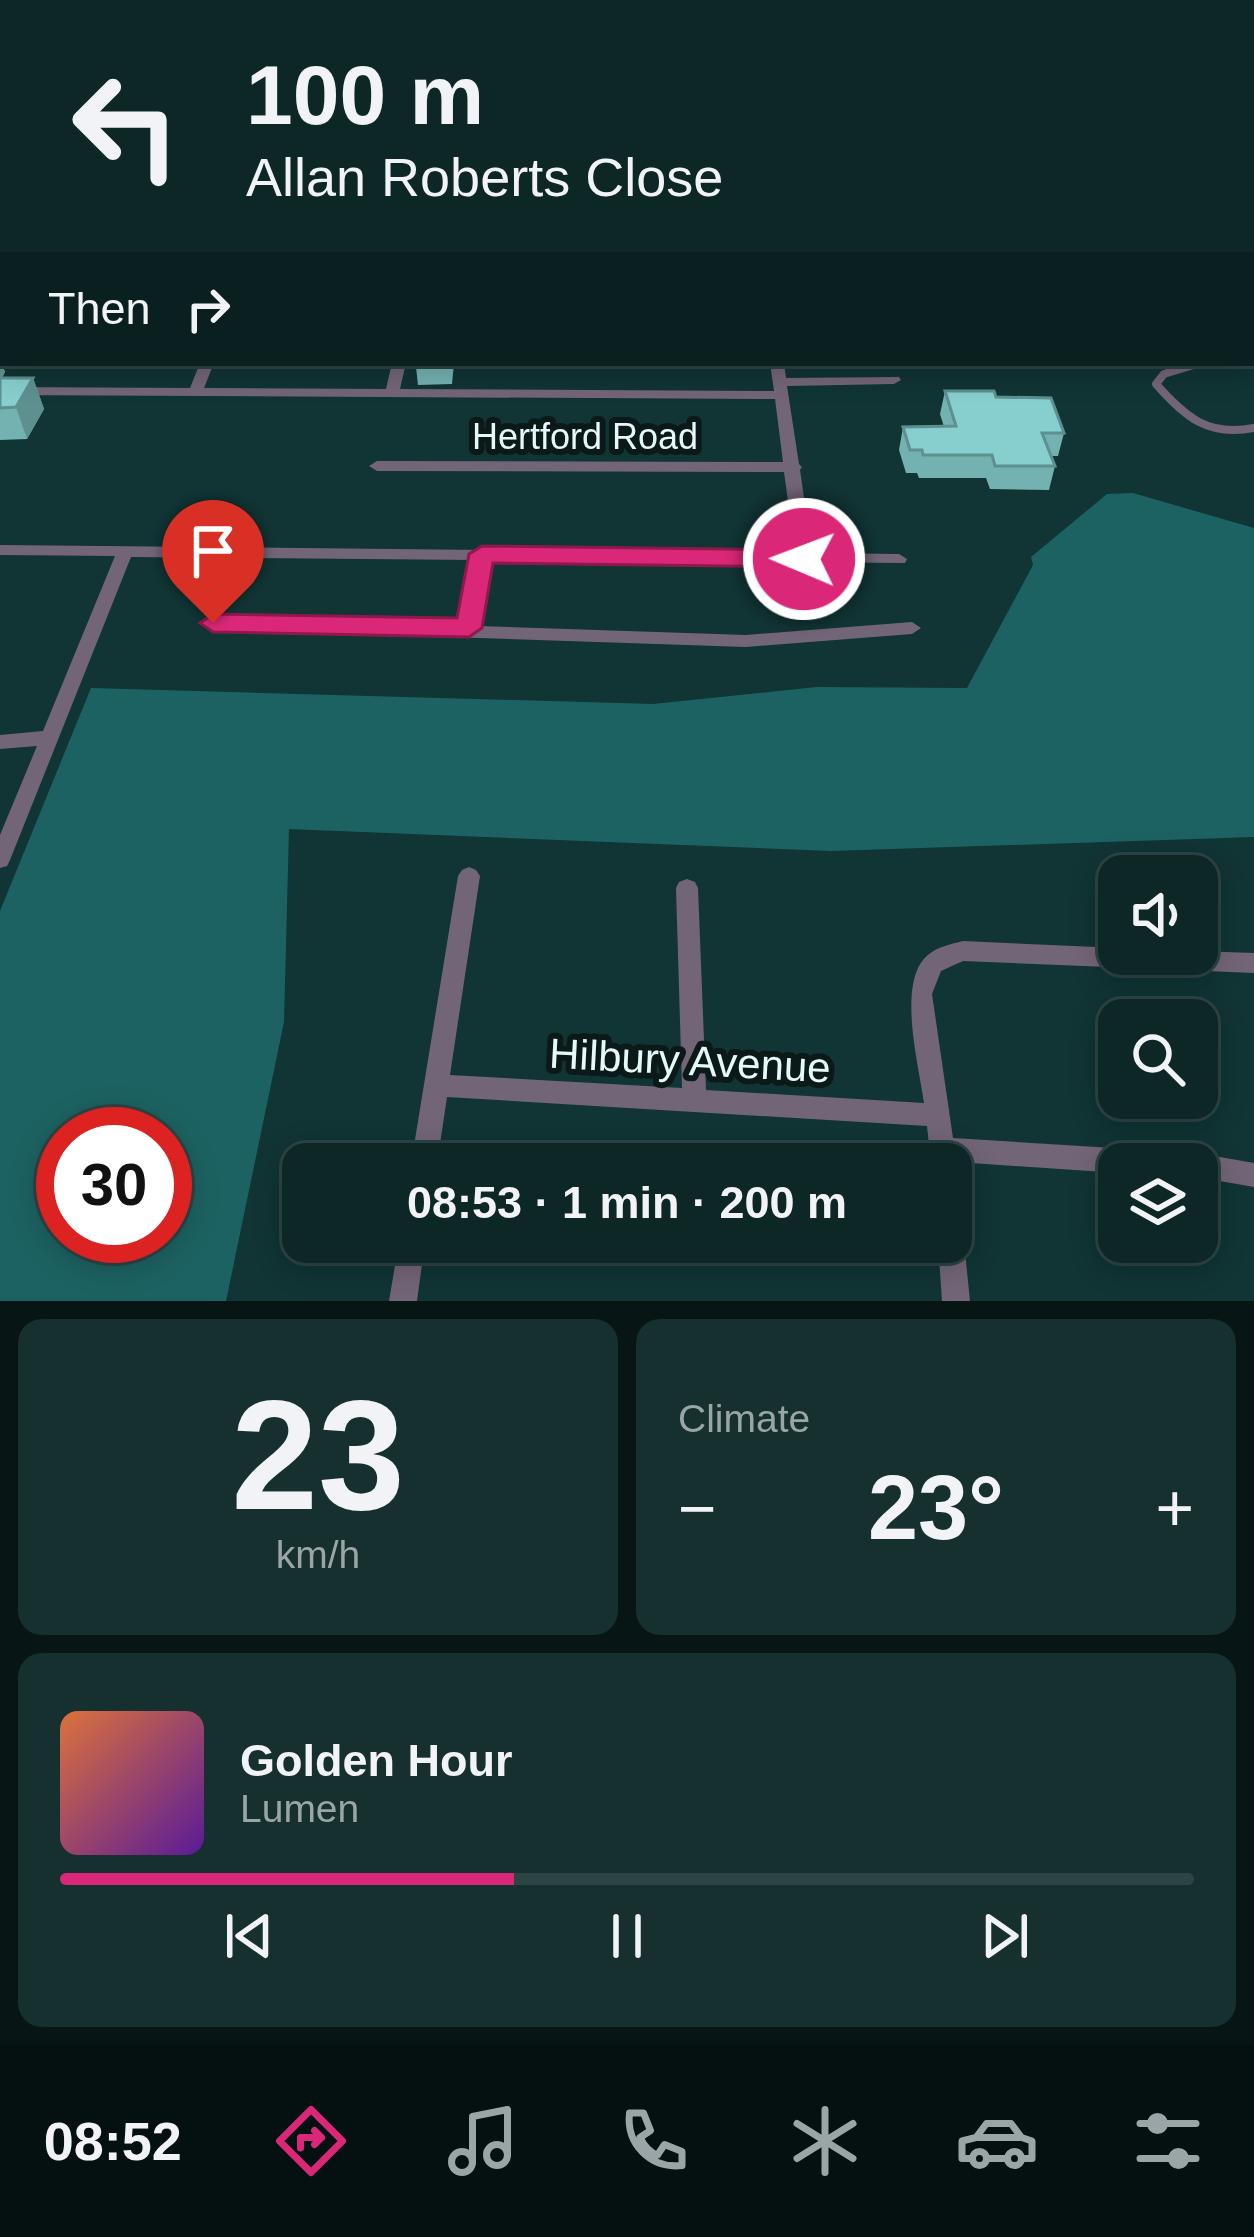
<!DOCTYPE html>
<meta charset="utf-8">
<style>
body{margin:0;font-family:Helvetica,sans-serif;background:#162f2f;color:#f1f3f6;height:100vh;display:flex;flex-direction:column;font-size:45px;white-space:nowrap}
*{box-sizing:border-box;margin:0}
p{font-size:39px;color:#9aa5a7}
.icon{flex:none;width:66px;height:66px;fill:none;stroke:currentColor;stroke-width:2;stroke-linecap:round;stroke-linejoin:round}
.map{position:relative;height:1301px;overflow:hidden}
.side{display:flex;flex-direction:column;gap:18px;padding:18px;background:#071515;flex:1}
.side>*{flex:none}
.guide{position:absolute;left:0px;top:0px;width:1254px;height:366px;box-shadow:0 6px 30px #0003,0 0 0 3px #2d4444;background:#0d2727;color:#f1f3f6;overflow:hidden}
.fabs{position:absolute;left:1098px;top:855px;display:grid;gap:24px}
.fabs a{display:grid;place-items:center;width:120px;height:120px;border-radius:24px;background:#0d2727;box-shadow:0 6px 30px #0003,0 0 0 3px #2d4444;font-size:60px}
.speed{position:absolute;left:36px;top:1107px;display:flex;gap:24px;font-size:60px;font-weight:700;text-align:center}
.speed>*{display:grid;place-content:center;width:156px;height:156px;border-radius:50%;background:#0d2727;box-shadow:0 6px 30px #0003,0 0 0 3px #2d4444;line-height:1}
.speed .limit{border:18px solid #d22;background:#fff;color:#111}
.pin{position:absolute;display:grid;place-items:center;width:102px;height:102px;color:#fff;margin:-123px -51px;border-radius:50% 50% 50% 0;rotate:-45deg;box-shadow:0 0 12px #0007}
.pin .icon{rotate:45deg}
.me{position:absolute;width:132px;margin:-66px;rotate:271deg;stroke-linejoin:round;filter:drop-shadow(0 0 9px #0008)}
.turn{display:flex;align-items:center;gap:42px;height:252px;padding:0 48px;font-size:54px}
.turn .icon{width:156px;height:156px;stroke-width:2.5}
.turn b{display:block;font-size:84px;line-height:102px}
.then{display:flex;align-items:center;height:114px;padding:0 48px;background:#0003;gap:24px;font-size:45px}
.big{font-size:90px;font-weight:700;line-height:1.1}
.side .card{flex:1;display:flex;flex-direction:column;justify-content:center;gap:18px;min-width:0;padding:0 42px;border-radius:24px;background:#162f2f}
.side .dial{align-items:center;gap:0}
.dial b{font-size:156px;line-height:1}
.song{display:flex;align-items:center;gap:36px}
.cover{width:144px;height:144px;border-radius:18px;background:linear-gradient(135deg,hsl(20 70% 55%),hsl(270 70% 35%))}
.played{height:12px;border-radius:6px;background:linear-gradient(90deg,#db2777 40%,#2d4444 40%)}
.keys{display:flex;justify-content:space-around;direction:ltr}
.heat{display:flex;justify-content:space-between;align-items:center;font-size:66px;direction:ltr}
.side .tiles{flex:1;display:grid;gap:18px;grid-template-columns:1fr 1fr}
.card:last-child{grid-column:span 2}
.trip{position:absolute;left:282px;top:1143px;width:690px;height:120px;border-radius:24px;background:#0d2727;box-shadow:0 6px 30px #0003,0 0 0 3px #2d4444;font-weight:700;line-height:120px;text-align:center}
.dock{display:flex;height:192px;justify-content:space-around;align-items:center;background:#051010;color:#9aa5a7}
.dock .icon{width:84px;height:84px}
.dock .selected{color:#db2777}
.dock b{font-size:54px;color:#f1f3f6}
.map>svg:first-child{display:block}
.green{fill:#1d6262;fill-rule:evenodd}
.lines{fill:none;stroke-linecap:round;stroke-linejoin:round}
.stream{stroke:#377f7f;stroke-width:4.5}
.service-far1{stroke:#726577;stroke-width:4.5}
.service{stroke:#726577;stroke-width:8}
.minor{fill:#726577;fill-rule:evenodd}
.tertiary{fill:#726577;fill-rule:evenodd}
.primary{fill:#b79bc0;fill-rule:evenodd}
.wall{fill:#74b1b1}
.shaded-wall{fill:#5e9090}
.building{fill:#87cece;stroke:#5e9090;stroke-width:3}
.route{fill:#db2777;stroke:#8e194d;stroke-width:3}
.labels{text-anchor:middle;stroke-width:12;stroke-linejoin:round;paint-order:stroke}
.street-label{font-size:36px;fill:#e6f9f9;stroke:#0b1919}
.near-street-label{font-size:42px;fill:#e6f9f9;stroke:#0b1919}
</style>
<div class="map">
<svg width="1254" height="1301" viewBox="0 0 1254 1301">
<rect width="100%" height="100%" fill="#113434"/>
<!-- green -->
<path class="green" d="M0 0H569L3 3 0 297Z
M1133 493 1254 528V837L831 851 289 829 284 1022 226 1301H0V911L91 688 653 704 817 687 967 688 1033 565 1031 557 1107 494ZM63 1134H165V1236H63Z"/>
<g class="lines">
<!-- stream -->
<path class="stream" d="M127 3 131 0"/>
<!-- service-far1 -->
<path class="service-far1" d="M19 0 26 3"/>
<!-- service -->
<path class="service" d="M1200 363 1164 374 1156 384C1185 417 1208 437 1254 428"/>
<!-- minor -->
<path class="minor" d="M589 0H597V3H589Z
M770 0H793L787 3H764Z
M946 0H954L956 3H948Z
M1251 44H1254V50H1251Z
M1251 114 1254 115V121L1251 120Z
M1251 217 1254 218V226L1251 225Z
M1251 261 1254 262V271L1251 270Z
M3 327V335L0 336V328Z
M200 363H214L204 388 386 389 392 363H406L400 389 774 391 770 363H784L786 378 899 377 901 380 894 384 787 386 799 464 802 467 800 470 812 553 899 554 907 559 905 563 489 560 478 626 746 635 912 622 921 628 912 634 746 647 213 629 204 623 213 617 461 625 473 560 131 557 10 860 7 866 0 868V835L37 746 0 749V735L43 731 115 556 0 555V545L795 553 784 472 377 471 369 466 377 461 783 462 775 399 0 395V387L190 388Z
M469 867 476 870 480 876 450 1075 682 1088 676 888 679 882 687 879 695 882 698 888 706 1090 924 1103C919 1066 896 981 928 955 937 947 951 944 963 941L1119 948V954H1197V951L1254 953V973L963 961 941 971 932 994 953 1138 1177 1152 1187 1158 1197 1153 1254 1163V1187L1197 1177V1164H1119V1173L956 1162 951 1173V1164H931L927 1126 447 1097 437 1164H411L458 876 462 870Z
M951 1229 960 1233 964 1242 970 1301H942L938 1242H951Z
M399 1242H425L417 1301H389Z"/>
<!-- tertiary -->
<path class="tertiary" d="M1202 0H1215L1217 3H1204Z
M1251 36 1254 37V47L1251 46Z"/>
<!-- primary -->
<path class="primary" d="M1251 169H1254V181H1251Z
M3 300V314L0 315V301Z"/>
</g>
<!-- wall -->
<path class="wall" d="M1076 0H1131V3H1078Z
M0 359 5 372 2 378H33L44 409 27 439 0 440Z
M417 363H454L452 384 418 385 416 367Z
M945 391 996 397 1064 433 1058 456H1051L1055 466 1049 490 990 489 986 478H919L917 473H906L899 450 903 427H944L940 414Z"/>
<!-- shaded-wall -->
<path class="shaded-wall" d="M0 359 5 372 0 380Z
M33 378 44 409 27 439 16 407Z"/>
<!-- building -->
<path class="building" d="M417 363H451V367H416Z
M0 378H33L16 407 0 408Z
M945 391H994L996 397 1051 398 1064 433H1042L1055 466H995L992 455H923L922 450H910L903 427 956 426Z"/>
<!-- route -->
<path class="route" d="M482 546 804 550 817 559 804 567 493 563 482 628 469 637 213 632 200 623 213 614 457 618 469 554Z"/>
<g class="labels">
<!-- street labels -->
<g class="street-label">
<text x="585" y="449">Hertford Road</text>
</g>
<!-- near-street labels -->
<g class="near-street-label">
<text transform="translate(690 1060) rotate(3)" y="15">Hilbury Avenue</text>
</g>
</g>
</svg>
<div class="fabs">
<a><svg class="icon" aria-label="sound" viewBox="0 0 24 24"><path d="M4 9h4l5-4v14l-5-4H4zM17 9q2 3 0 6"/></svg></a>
<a><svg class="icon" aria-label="search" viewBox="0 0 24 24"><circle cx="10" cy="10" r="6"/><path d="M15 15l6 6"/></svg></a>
<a><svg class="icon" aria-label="layers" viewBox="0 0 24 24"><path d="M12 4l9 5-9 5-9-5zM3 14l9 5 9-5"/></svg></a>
</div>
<div class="speed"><div class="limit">30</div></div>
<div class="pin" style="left:213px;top:623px;background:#d93025"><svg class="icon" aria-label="arrive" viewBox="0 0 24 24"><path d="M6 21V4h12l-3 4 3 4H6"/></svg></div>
<svg class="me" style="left:804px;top:559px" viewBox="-20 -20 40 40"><circle r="17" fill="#db2777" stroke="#fff" stroke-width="3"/><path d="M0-11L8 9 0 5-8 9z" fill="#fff"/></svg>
<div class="trip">08:53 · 1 min · 200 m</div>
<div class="guide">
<div class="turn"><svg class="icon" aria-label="left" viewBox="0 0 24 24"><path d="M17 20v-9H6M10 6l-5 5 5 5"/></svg><div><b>100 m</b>Allan Roberts Close</div></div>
<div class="then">Then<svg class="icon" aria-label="right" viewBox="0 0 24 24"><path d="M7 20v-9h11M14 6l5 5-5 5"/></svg></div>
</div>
</div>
<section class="side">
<div class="tiles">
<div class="card dial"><b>23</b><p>km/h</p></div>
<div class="card"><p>Climate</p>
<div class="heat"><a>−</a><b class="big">23°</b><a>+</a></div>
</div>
<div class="card">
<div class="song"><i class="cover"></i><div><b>Golden Hour</b><p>Lumen</p></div></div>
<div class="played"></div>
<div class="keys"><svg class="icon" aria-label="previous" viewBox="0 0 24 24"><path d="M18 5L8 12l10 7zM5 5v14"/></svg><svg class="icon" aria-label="pause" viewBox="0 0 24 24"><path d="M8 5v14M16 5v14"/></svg><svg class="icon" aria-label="next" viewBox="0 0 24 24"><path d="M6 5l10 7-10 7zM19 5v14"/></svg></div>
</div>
</div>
</section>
<nav class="dock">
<b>08:52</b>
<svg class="icon selected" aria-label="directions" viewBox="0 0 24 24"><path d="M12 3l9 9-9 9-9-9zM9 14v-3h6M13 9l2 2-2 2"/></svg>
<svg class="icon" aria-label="music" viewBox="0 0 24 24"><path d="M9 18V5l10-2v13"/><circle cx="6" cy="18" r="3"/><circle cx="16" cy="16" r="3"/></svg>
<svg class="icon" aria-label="phone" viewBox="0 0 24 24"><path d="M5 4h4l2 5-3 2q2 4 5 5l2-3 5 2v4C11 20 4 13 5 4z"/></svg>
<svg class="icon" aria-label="climate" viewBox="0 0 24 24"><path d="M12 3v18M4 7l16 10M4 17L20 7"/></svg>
<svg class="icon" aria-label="car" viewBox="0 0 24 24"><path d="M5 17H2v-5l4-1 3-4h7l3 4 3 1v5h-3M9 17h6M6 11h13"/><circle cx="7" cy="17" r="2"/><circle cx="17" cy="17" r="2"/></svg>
<svg class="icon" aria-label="filters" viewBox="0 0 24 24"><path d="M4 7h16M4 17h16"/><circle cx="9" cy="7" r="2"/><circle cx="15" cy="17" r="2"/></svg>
</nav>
